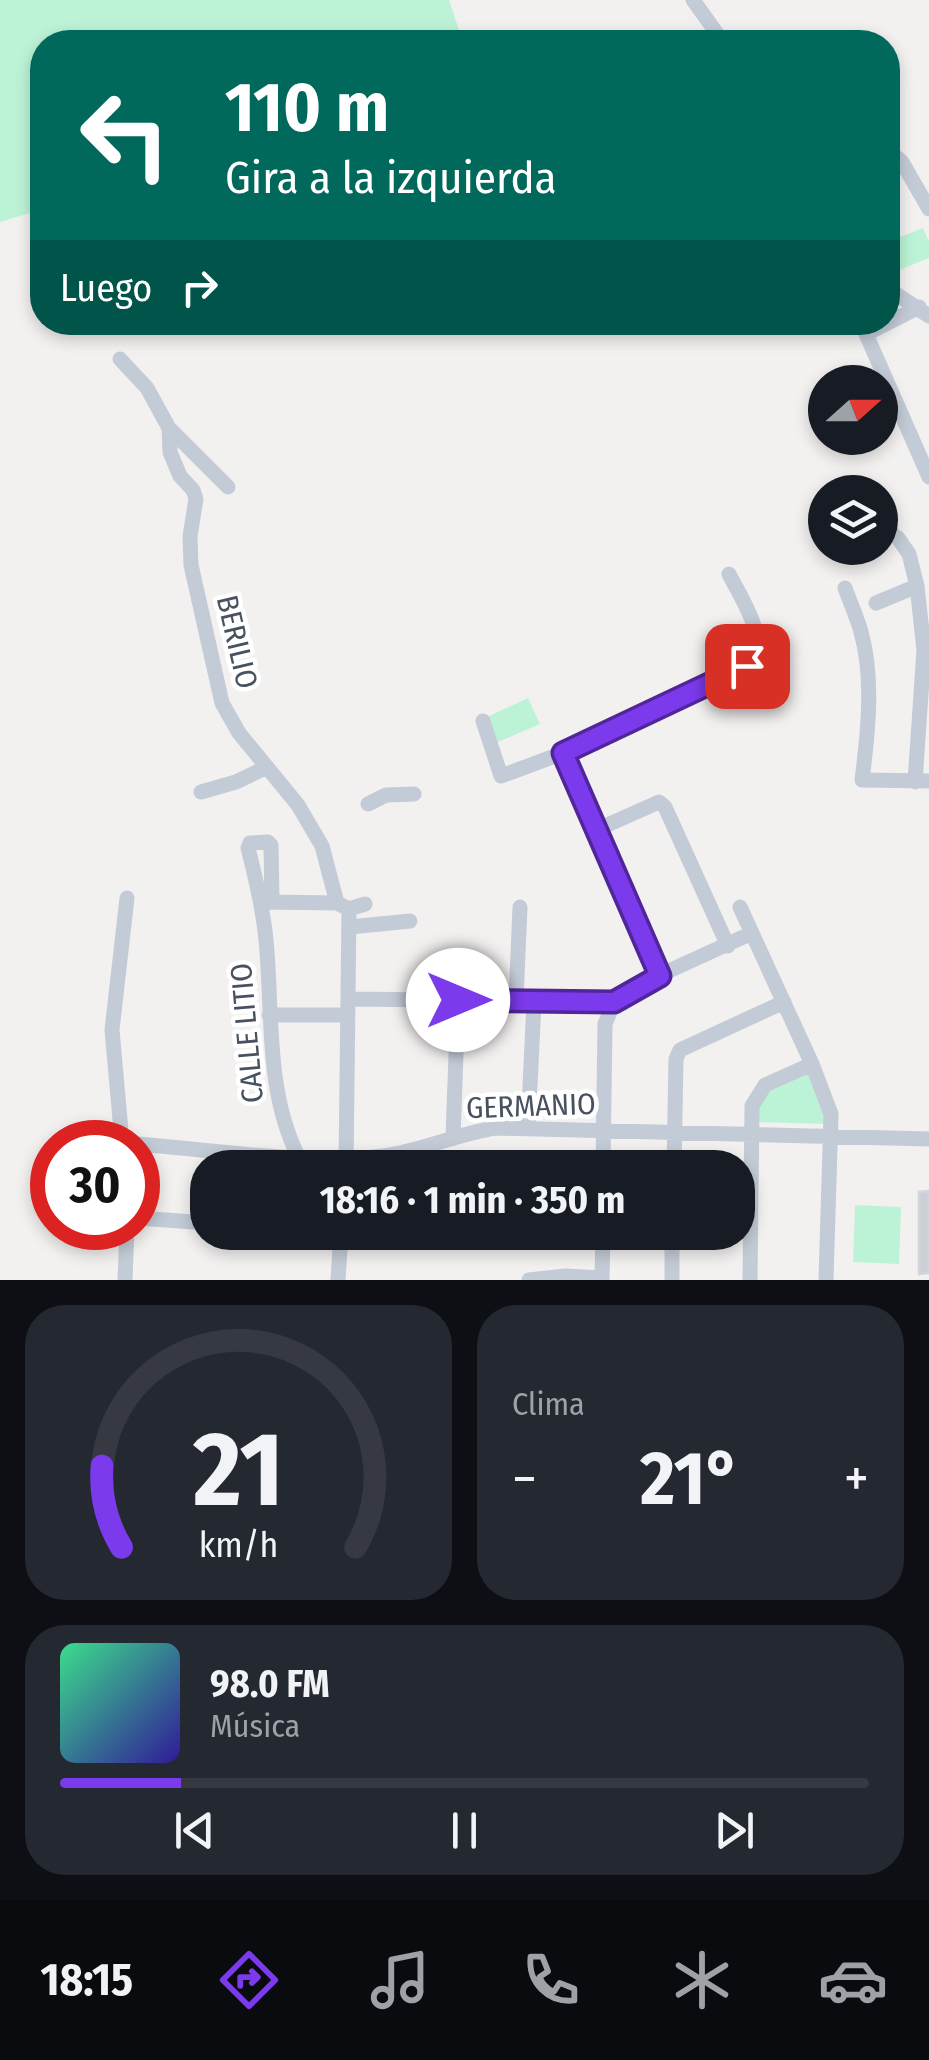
<!DOCTYPE html>
<html lang="es">
<meta charset="utf-8">
<style>
body{margin:0;font-family:"Fira Sans Condensed",sans-serif;background:#242831;color:#f1f3f6;height:100vh;display:flex;flex-direction:column;font-size:38px;white-space:nowrap}
*{box-sizing:border-box;margin:0}
p{font-size:32px;color:#9ea1a6}
.icon{flex:none;width:55px;height:55px;fill:none;stroke:currentColor;stroke-width:2;stroke-linecap:round;stroke-linejoin:round}
.map{position:relative;height:1280px;overflow:hidden}
.panel{display:flex;flex-direction:column;gap:25px;padding:25px;background:#0d0f14;flex:1}
.panel>*{flex:none}
.banner{position:absolute;left:30px;top:30px;width:870px;height:305px;border-radius:40px;box-shadow:0 5px 15px #0003;background:#00695c;color:#fff;overflow:hidden}
.needle{width:65px;rotate:69deg}
.controls{position:absolute;left:808px;top:365px;display:grid;gap:20px}
.controls a{display:grid;place-items:center;width:90px;height:90px;border-radius:50%;background:#171b24;box-shadow:0 5px 15px #0003;font-size:50px}
.speed{position:absolute;left:30px;top:1120px;display:flex;gap:20px;font-size:50px;font-weight:700;text-align:center}
.speed>*{display:grid;place-content:center;width:130px;height:130px;border-radius:50%;background:#171b24;box-shadow:0 5px 15px #0003;line-height:1}
.speed .limit{border:15px solid #d22;background:#fff;color:#111}
.pin{position:absolute;display:grid;place-items:center;width:85px;height:85px;color:#fff;margin:-42px;border-radius:20px;box-shadow:0 5px 15px #0006}
.me{position:absolute;width:110px;margin:-55px;rotate:90deg;stroke-linejoin:round;filter:drop-shadow(0 0 8px #0008)}
.turn{display:flex;align-items:center;gap:35px;height:210px;padding:0 30px;font-size:45px}
.turn .icon{width:130px;height:130px;stroke-width:2.5}
.turn b{display:block;font-size:70px;line-height:85px}
.then{display:flex;align-items:center;height:95px;padding:0 30px;background:#0003;gap:20px;font-size:38px}
.big{font-size:75px;font-weight:700;line-height:1.1}
.panel .card{flex:1;display:flex;flex-direction:column;justify-content:center;gap:15px;min-width:0;padding:0 35px;border-radius:40px;background:#242831}
.panel .dial{align-items:center;gap:0}
.dial svg{height:260px;overflow:visible;fill:none;stroke:#363941;stroke-width:7;stroke-linecap:round;text-anchor:middle}
.dial text{fill:#f1f3f6;stroke:none}
.song{display:flex;align-items:center;gap:30px}
.cover{width:120px;height:120px;border-radius:15px;background:linear-gradient(135deg,hsl(150 70% 55%),hsl(250 70% 35%))}
.played{height:10px;border-radius:5px;background:linear-gradient(90deg,#7c3aed 15%,#363941 15%)}
.keys{display:flex;justify-content:space-around;direction:ltr}
.heat{display:flex;justify-content:space-between;align-items:center;font-size:55px;direction:ltr}
.panel .tiles{flex:1;display:grid;gap:25px;grid-template-columns:1fr 1fr}
.card:last-child{grid-column:span 2}
.trip{position:absolute;left:190px;top:1150px;width:565px;height:100px;border-radius:40px;background:#171b24;box-shadow:0 5px 15px #0003;font-weight:700;line-height:100px;text-align:center}
.menu{display:flex;height:160px;justify-content:space-around;align-items:center;background:#090b0e;color:#9ea1a6}
.menu .icon{width:70px;height:70px}
.menu .current{color:#7c3aed}
.menu b{font-size:45px;color:#f1f3f6}
.map>svg:first-child{display:block}
.green{fill:#bcf3d6}
.building{fill:#cccfd5;stroke:#d4d5dc;stroke-width:2.5}
.lines{fill:none;stroke-linecap:round;stroke-linejoin:round}
.minor{stroke:#c3cbd6;stroke-width:15}
.route-casing{stroke:#51269a;stroke-width:25}
.route{stroke:#7c3aed;stroke-width:18}
.labels{text-anchor:middle;stroke-width:9;stroke-linejoin:round;paint-order:stroke}
.street-label{font-size:30px;fill:#47515f;stroke:#fff}
</style>
<div class="map">
<svg width="929" height="1280" viewBox="0 0 929 1280">
<rect width="100%" height="100%" fill="#f3f0f0"/>
<!-- green -->
<path class="green" d="M0 0H449L463 42H42V209L0 222Z
M923 228 929 242V258L892 273 888 262V242Z
M528 698 540 724 498 742 487 717Z
M815 1064 827 1124 757 1122 759 1099 764 1091Z
M855 1205 901 1207 899 1264 853 1262Z"/>
<!-- building -->
<path class="building" d="M929 1191V1273L919 1274V1192Z"/>
<g class="lines">
<!-- minor -->
<path class="minor" d="M693 0 723 42
M888 150 902 162 929 209
M888 284 893 292 929 316
M919 307 866 334 929 477
M120 359 147 388 169 428 228 487
M169 428 170 452 180 476 193 490 196 499 190 536 191 565 222 703 239 733 298 805 322 846 337 903
M880 526 898 538 909 554 917 586 924 650 915 782
M845 588C850 602 857 617 861 632 874 678 868 733 862 780L929 781
M876 603 917 586
M483 721 501 776 563 753 747 665C773 643 741 599 729 574
M563 753 660 975
M201 792 236 782 267 767
M368 804 386 795 414 794
M596 830 659 802 665 807 728 946
M272 901 271 845 268 842 250 843 248 848C256 879 263 908 266 940 273 1011 265 1090 298 1156
M266 902 337 903 349 909 365 904
M740 907 812 1064 831 1114 826 1280
M350 927 410 921
M350 999 614 1002 660 975 752 933
M516 1000 520 907
M269 1015H348
M528 1128 534 1002
M453 1136 458 1000
M122 1142 112 1030 127 898
M138 1144C212 1150 310 1165 383 1156 421 1151 457 1134 495 1128L929 1139
M346 1168 349 909
M603 1168 605 1024 614 1002
M674 1168 676 1059 680 1050 784 1002
M138 1218 208 1223
M125 1280 127 1228
M338 1280 341 1232
M529 1280 565 1276 602 1278
M602 1280 603 1232
M672 1280V1232
M750 1280 752 1106 765 1085 812 1064"/>
</g>
<g class="lines">
<defs>
<path id="route" d="M458 1000 614 1002 660 976 563 753 747 666"/>
</defs>
<!-- route casing -->
<use href="#route" class="route-casing"/>
<!-- route -->
<use href="#route" class="route"/>
</g>
<g class="labels">
<!-- street labels -->
<g class="street-label">
<text transform="translate(237 642) rotate(77)" y="10">BERILIO</text>
<text transform="translate(247 1033) rotate(-95)" y="10">CALLE LITIO</text>
<text transform="translate(531 1106) rotate(-2)" y="10">GERMANIO</text>
</g>
</g>
</svg>
<div class="controls">
<a><svg class="needle" viewBox="-14 -14 28 28"><path d="M0-13l5 13h-10z" fill="#e53935"/><path d="M0 13l5-13h-10z" fill="#9ea1a6"/></svg></a>
<a><svg class="icon" aria-label="layers" viewBox="0 0 24 24"><path d="M12 4l9 5-9 5-9-5zM3 14l9 5 9-5"/></svg></a>
</div>
<div class="speed"><div class="limit">30</div></div>
<div class="pin" style="left:747px;top:666px;background:#d93025"><svg class="icon" aria-label="arrive" viewBox="0 0 24 24"><path d="M6 21V4h12l-3 4 3 4H6"/></svg></div>
<svg class="me" style="left:458px;top:1000px" viewBox="-20 -20 40 40"><circle r="19" fill="#fff"/><path d="M0-13L10 11 0 6-10 11z" fill="#7c3aed"/></svg>
<div class="trip">18:16 · 1 min · 350 m</div>
<div class="banner">
<div class="turn"><svg class="icon" aria-label="left" viewBox="0 0 24 24"><path d="M17 20v-9H6M10 6l-5 5 5 5"/></svg><div><b>110 m</b>Gira a la izquierda</div></div>
<div class="then">Luego<svg class="icon" aria-label="right" viewBox="0 0 24 24"><path d="M7 20v-9h11M14 6l5 5-5 5"/></svg></div>
</div>
</div>
<section class="panel">
<div class="tiles">
<div class="card dial"><svg viewBox="0 0 100 80">
<path d="M14 69A42 42 0 1 1 86 69"/>
<path d="M14 69A42 42 0 0 1 8 44" stroke="#7c3aed"/>
<text x="50" y="56" font-size="32" font-weight="700">21</text>
<text x="50" y="72" font-size="11">km/h</text>
</svg></div>
<div class="card"><p>Clima</p>
<div class="heat"><a>−</a><b class="big">21°</b><a>+</a></div>
</div>
<div class="card">
<div class="song"><i class="cover"></i><div><b>98.0 FM</b><p>Música</p></div></div>
<div class="played"></div>
<div class="keys"><svg class="icon" aria-label="previous" viewBox="0 0 24 24"><path d="M18 5L8 12l10 7zM5 5v14"/></svg><svg class="icon" aria-label="pause" viewBox="0 0 24 24"><path d="M8 5v14M16 5v14"/></svg><svg class="icon" aria-label="next" viewBox="0 0 24 24"><path d="M6 5l10 7-10 7zM19 5v14"/></svg></div>
</div>
</div>
</section>
<nav class="menu">
<b>18:15</b>
<svg class="icon current" aria-label="directions" viewBox="0 0 24 24"><path d="M12 3l9 9-9 9-9-9zM9 14v-3h6M13 9l2 2-2 2"/></svg>
<svg class="icon" aria-label="music" viewBox="0 0 24 24"><path d="M9 18V5l10-2v13"/><circle cx="6" cy="18" r="3"/><circle cx="16" cy="16" r="3"/></svg>
<svg class="icon" aria-label="phone" viewBox="0 0 24 24"><path d="M5 4h4l2 5-3 2q2 4 5 5l2-3 5 2v4C11 20 4 13 5 4z"/></svg>
<svg class="icon" aria-label="climate" viewBox="0 0 24 24"><path d="M12 3v18M4 7l16 10M4 17L20 7"/></svg>
<svg class="icon" aria-label="car" viewBox="0 0 24 24"><path d="M5 17H2v-5l4-1 3-4h7l3 4 3 1v5h-3M9 17h6M6 11h13"/><circle cx="7" cy="17" r="2"/><circle cx="17" cy="17" r="2"/></svg>
</nav>
